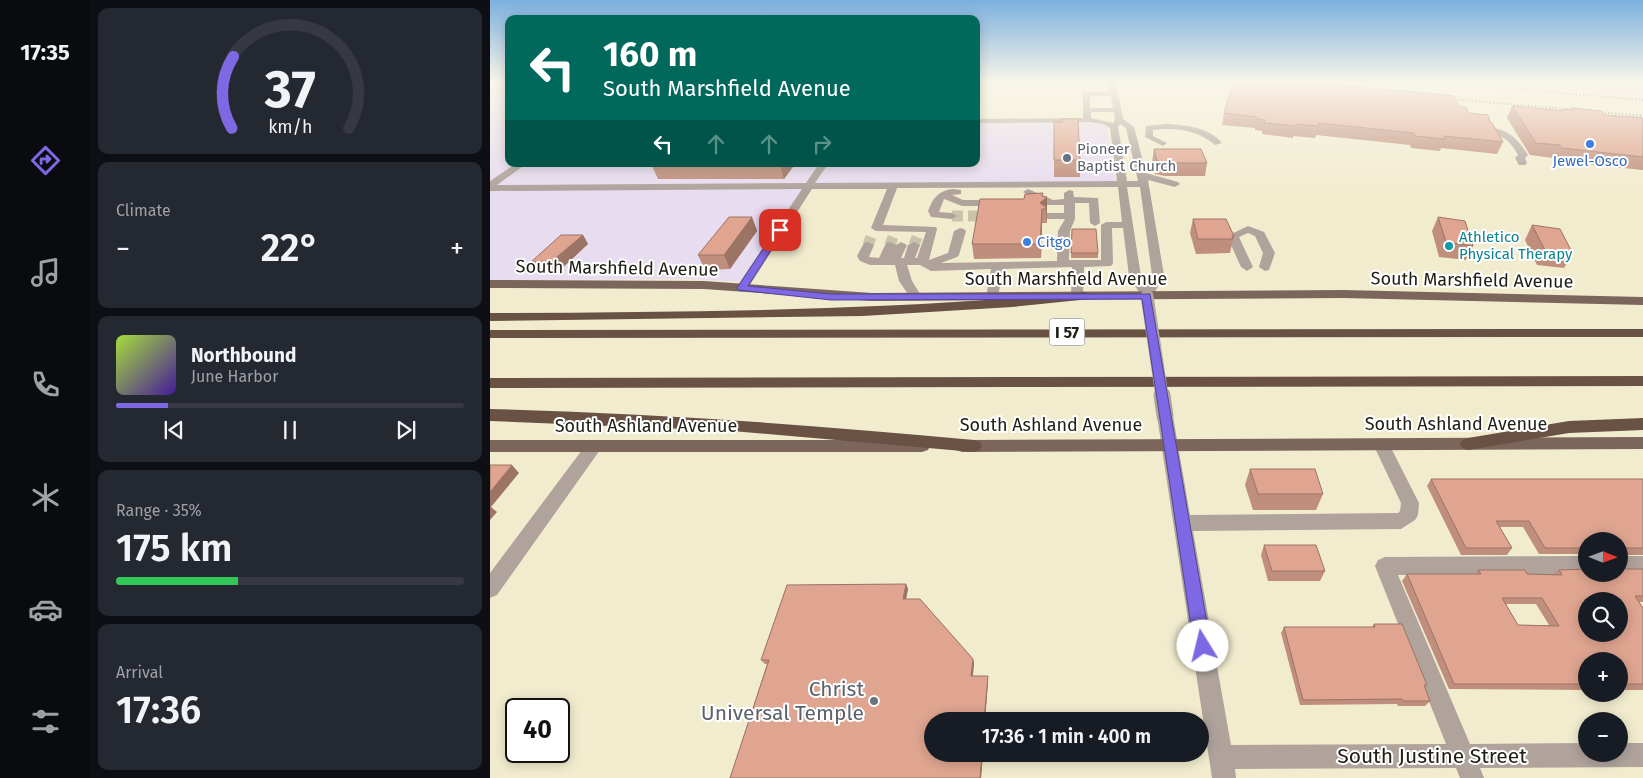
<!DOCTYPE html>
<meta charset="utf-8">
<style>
body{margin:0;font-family:"Fira Sans",sans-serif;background:#242831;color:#f1f3f6;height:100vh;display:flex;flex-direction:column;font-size:19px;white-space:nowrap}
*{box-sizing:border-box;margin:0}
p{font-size:16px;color:#9ea1a6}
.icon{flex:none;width:28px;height:28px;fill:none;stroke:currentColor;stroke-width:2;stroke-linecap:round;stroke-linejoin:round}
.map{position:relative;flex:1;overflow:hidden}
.drawer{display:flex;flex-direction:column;gap:8px;padding:8px;background:#0d0f14;width:400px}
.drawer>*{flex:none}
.banner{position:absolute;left:15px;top:15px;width:475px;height:152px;border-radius:10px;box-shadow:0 2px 12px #0003;background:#00695c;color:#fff;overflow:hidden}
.needle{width:32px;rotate:91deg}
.controls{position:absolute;left:1088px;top:532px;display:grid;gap:10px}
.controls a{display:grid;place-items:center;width:50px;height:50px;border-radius:50%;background:#171b24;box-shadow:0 2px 12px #0003;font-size:25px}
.speed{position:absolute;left:15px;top:698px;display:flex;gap:10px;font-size:25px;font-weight:700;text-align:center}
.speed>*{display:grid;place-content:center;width:65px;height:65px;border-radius:50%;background:#171b24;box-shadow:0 2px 12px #0003;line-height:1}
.speed .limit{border:2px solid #111;border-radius:8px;background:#fff;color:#111}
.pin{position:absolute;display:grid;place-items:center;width:42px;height:42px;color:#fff;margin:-21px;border-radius:10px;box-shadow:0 2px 8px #0006}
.me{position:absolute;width:55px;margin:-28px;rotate:351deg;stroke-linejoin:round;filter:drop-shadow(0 0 4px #0008)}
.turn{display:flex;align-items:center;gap:18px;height:105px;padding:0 15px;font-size:22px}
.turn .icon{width:65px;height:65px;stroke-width:2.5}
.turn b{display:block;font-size:35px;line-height:42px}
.lanes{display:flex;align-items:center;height:48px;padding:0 15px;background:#0003;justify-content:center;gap:25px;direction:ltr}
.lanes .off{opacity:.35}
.big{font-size:38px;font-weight:600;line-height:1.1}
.drawer .widget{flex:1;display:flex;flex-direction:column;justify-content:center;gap:8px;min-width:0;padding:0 18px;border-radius:10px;background:#242831}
.drawer .dial{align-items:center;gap:0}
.dial svg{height:130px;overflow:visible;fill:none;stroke:#363941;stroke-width:7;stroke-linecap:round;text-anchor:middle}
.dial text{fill:#f1f3f6;stroke:none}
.song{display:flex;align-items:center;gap:15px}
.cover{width:60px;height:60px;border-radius:8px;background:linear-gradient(135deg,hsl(80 70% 55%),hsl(260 70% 35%))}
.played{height:5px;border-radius:2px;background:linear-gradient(90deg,#7e68e3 15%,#363941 15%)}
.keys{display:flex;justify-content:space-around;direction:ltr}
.heat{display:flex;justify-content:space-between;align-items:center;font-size:28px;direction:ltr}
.charge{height:8px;border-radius:4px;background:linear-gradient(90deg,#34c759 35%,#363941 0)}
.trip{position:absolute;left:434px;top:712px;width:285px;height:50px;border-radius:25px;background:#171b24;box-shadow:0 2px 12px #0003;font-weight:600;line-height:50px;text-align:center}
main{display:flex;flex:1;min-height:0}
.menu{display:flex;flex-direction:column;width:90px;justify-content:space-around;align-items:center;background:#090b0e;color:#9ea1a6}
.menu .icon{width:35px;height:35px}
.menu .current{color:#7e68e3}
.menu b{font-size:22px;color:#f1f3f6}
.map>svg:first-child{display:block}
.industrial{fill:#e8dcf0}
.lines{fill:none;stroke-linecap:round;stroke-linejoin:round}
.minor-tunnel{stroke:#c8c3aa;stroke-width:11;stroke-dasharray:11 5;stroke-linecap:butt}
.path{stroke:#aba68f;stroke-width:2.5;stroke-dasharray:3 2.5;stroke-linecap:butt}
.minor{fill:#afa39c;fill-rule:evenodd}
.major{fill:#7c665b;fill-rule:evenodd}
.highway{fill:#695144;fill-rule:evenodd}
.rail{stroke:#676453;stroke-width:2;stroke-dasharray:1 2.5;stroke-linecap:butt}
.minor-bridge-far1{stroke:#afa39c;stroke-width:13}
.minor-bridge{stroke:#afa39c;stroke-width:17}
.wall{fill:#c08e7c;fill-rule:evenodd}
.shaded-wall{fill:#9c7465}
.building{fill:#dfa590;stroke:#9c7465;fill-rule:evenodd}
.route{fill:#7e68e3;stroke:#524494}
.shop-dot{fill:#3f7fe0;stroke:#fff;stroke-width:2}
.worship-dot{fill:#6b7280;stroke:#fff;stroke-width:2}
.culture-dot{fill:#0f9aa8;stroke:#fff;stroke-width:2}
.labels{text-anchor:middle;stroke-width:4;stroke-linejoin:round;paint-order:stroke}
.far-worship-label{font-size:15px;fill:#5b616d;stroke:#fff;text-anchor:start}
.far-shop-label{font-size:15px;fill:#366cbe;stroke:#fff}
.far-culture-label{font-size:15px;fill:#0d838f;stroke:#fff;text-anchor:start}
.shield{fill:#fff;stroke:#64635b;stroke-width:1}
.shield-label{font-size:16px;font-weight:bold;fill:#222015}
.street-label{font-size:18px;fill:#222015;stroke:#fff}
.near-worship-label{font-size:21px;fill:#5b616d;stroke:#fff;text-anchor:end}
.near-street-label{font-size:21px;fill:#222015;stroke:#fff}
</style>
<main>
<nav class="menu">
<b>17:35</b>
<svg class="icon current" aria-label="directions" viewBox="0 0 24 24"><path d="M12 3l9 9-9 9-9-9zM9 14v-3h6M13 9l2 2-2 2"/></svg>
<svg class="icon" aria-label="music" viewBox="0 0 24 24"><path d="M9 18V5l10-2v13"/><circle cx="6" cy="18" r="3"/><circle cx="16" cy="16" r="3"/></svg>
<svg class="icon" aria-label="phone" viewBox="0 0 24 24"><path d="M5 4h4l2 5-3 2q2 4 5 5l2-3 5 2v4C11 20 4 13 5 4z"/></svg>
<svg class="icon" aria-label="climate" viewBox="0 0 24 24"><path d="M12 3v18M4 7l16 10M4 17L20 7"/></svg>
<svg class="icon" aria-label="car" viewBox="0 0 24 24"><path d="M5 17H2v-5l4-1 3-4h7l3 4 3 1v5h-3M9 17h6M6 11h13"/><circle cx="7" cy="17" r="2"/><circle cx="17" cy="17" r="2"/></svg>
<svg class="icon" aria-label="filters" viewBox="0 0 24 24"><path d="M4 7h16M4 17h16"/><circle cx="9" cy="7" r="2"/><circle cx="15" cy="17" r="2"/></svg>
</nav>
<section class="drawer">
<div class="widget dial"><svg viewBox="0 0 100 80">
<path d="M14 69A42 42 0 1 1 86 69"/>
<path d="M14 69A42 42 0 0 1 15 25" stroke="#7e68e3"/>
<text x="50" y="56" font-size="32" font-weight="700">37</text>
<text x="50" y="72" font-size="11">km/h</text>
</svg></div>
<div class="widget"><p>Climate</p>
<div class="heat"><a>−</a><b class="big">22°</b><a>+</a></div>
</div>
<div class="widget">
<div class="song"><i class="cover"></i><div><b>Northbound</b><p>June Harbor</p></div></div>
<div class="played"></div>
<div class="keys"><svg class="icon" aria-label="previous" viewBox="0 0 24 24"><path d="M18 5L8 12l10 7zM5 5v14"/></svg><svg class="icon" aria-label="pause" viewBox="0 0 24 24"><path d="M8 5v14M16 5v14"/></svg><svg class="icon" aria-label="next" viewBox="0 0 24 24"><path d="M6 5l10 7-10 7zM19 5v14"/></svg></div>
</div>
<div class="widget"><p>Range · 35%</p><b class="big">175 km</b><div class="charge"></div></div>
<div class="widget"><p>Arrival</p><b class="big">17:36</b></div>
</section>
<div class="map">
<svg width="1153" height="778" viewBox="0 0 1153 778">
<rect width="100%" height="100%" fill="#f2eccf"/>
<!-- industrial -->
<path class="industrial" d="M0 82H19V164H486V122L616 121 626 185 316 186 253 282 198 279 0 280Z
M984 82H1153V97Z"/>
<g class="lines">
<!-- minor-tunnel -->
<path class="minor-tunnel" d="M462 216H508
M378 245 381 237
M400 245 403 237
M424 245 427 237"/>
<!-- path -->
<path class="path" d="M1023 282 1033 283"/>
<!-- minor -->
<path class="minor" d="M618 82H626L633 119 644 127 656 173 688 182 690 184 685 187 658 180 674 275 663 296 657 300 653 299 639 276 633 228H622L623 263 621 266 594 267 593 296 591 299H583L581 296 582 267 513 269 508 297 502 301 496 297 501 269 441 271 430 265H417L422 281 432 297 426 301 422 300 409 281 405 265H380L370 261 367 256 374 243 378 242 384 245 379 257 389 258 396 243 400 242 406 245 411 242 417 245 411 258H414L418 245 424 242 430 245 425 258H427L436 232 386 231 381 228 397 189H322L258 288 252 292 246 288 312 189 0 191V181L25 164H36L7 185 316 183 329 164H338L325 183 627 181 620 128 613 124 600 122 486 123V119L593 118V92H620ZM600 96H621L623 108H600ZM601 112H624L625 120 623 123 601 118ZM630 124 636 128 648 181H637L628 127ZM628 187 632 222H616L611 225V260H579L580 231 585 219V203H599L600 223 605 226 610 223 608 198 584 197 583 191 579 190 574 193V199L563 200 538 189 533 192 549 201V205H574V213H557L552 216 557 219H575L568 231 567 261 451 263 467 257 469 255 476 231 474 229 470 228 464 231 458 253 439 260 447 229 446 227 393 225 407 188ZM637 187H650L662 275 657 285 651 276Z
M676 124C695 125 719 127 732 143L725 145C709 130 684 127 663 130V136L677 143 673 146 655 137 656 126Z
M999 127C1019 130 1027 138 1038 155L1035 158 1037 163 1035 165H1029L1025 158 1028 155C1020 140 1012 135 996 132V128Z
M462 189 471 190V194L462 195 473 200H510L515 203 510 206H472L454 199 449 212 462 213 467 216 462 219 441 217 438 211C443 198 448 191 462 189Z
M758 226 774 232 785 253 779 270 775 271 769 267 773 253 765 236 758 233 749 237 763 267 757 271 751 267 737 236Z
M675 410 681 412 683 416 700 515 908 513 910 511 911 503 883 444 885 440 891 438 897 440 929 503 928 515 925 520 911 529 703 531 741 745 956 744 885 566 888 560 895 557 1096 556V574L908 575 980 744 1096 743V754H1129V743H1153V767L990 768 994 778H970L966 768 745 769 746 778H722L667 416 669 412Z
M104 440 110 442 112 446 110 450 7 595 0 598V573L98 442Z
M1129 556H1153V574H1129Z"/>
<!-- major -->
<path class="major" d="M0 280 214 281 382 293 853 290 1153 297V305L853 298 382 301 214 289 0 288Z
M1153 437V449L472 452 466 450 464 446 466 442 472 440Z
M0 440H432L438 442 440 446 438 450 432 452H0Z"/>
<!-- highway -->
<path class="highway" d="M596 292 602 296 600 299 522 307 373 316 0 321V313C199 312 398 311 596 292Z
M1153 329V337L0 338V330Z
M1153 376V386L0 388V378Z
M0 409C162 413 323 425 484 440L490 442 492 446 490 450 484 452 242 431 0 421Z
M1153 418V430L1079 433 978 450 972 448 970 444 972 440 978 438 1079 421Z"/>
<!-- rail -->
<path class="rail" d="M813 82 959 95
M943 82 1153 100
M951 98 1153 116"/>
<!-- minor-bridge-far1 -->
<path class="minor-bridge-far1" d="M657 296 672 396"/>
<!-- minor-bridge -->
<path class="minor-bridge" d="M672 395 675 416"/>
</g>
<!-- wall -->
<path class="wall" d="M1022 106 1071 111 1072 109 1081 110 1082 108 1114 115 1153 118V170L1065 161 1063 158 1040 155 1017 118Z
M969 107 978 113 1000 122 1013 142 1007 154 951 148 950 151 921 148 920 145 826 135 825 138 803 136V138L772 134V131L765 130V128L732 125 734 113Z
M664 149 717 163 715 176H675L665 174 662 162Z
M564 160H590V177H564Z
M161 164H305L294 179H168Z
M553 196 557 211V223H552L551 258 484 259 482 244 534 199Z
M262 217 267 231 240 269 215 270 208 255Z
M948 217 983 246 976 260 949 257 942 231Z
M703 219 744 236 740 253 706 254 700 233Z
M1042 225 1083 254 1074 268 1047 265 1035 240Z
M582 229 608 253V258H581Z
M93 235 98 244 69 271 48 272 41 262Z
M760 469 833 494 826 510H763L755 485Z
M941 479H1153V555H1135V569H1153V602H1149L1153 608V690H1129V661H1096V690L959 689 912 581 917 574H985L988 570 1037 574H1064L1069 570 1129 574 1096 541V554H1049L1033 527H1010L1022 548 1017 555H971L937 486ZM1016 604H1046L1059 625H1028Z
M774 545 835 571 830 581H778L771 555Z
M416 584 418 589 416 599H430L483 659 484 664 483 676H498V681L495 721H442V754H493L491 778H240L277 664H275L271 660 297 585Z
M884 624 937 685 935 687 940 701 935 706H908L907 704 810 705 791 633 794 627H882Z"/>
<!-- shaded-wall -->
<path class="shaded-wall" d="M290 164H305L294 179Z
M557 197V223L556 209H552V223L551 258 550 203Z
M262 217 267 231 240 269 234 255Z
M93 235 98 244 69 271 62 261Z
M22 465 29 473 1 507 7 512 0 520V492Z
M416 584 418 589 415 604 413 599Z
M483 659 484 664 482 681 481 676Z
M498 676V681L495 721H494Z
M492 754H493L491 778H490Z"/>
<!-- building -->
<path class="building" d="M743 82H808L964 96 969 107H976L978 113 998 115 1000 122 1002 123 1013 142 954 136 955 139 925 136 924 133 828 123V126L806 124V126L774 123 775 120 767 119V117L734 113Z
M1022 106 1074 111 1072 109 1084 110 1082 108 1111 111 1114 115 1153 118V157L1072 148 1070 145 1046 143Z
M572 119H588L590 160H564V122H572Z
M664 149H711L717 163H676L667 161Z
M553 193 552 196 557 197 550 203 556 207V209H552L550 244H482L490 199H534L535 194Z
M239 217H262L234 255H208Z
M948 217 975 221 983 246 956 242Z
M703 219H736L744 236H742L743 239H708Z
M1042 225 1070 229 1083 254 1055 250Z
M582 229H606L608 253H581Z
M71 235H93L62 261 41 262Z
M0 465H22L0 492Z
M760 469H825L833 494H768Z
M941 479H1153V548H1135V569H1153V596H1145L1153 608V684H1129V661H1096V684H964L917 574H991L988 570H1035L1037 574 1072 575 1069 570 1096 569V574H1129V541H1096V548H1055L1039 521H1006L1022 548H976ZM1012 598H1052L1069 626 1028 625ZM1096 601H1129V634H1096Z
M774 545H826L835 571H782Z
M416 584 413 599H430L483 659 481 676H498L494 721H442V754H492L490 778H240L279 660H271L297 585Z
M884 624H912L937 685H934L940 701H913L912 699 813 700 794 627H885Z"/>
<!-- sky -->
<linearGradient id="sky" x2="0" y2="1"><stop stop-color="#7bb0de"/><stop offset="0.43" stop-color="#f9f6e9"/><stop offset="1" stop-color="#f9f6e9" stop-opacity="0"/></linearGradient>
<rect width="1153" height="191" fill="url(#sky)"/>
<!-- route -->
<path class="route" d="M290 227 294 230 258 286 341 294H660L721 646 718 652 713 654 707 652 704 646 652 299 341 300 248 290 247 288 287 228Z"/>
<!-- markers -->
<g class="shop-dot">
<circle cx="1100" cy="144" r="5"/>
<circle cx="537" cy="242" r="5"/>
</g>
<g class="worship-dot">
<circle cx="577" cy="158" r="5"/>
<circle cx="384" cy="701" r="5"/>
</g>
<circle class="culture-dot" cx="959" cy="246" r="5"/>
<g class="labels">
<!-- far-worship labels -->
<g class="far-worship-label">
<text x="587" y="154">Pioneer<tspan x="587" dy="17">Baptist Church</tspan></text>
</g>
<!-- far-shop labels -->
<g class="far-shop-label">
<text x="1100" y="166">Jewel-Osco</text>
<text x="547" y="247" text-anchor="start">Citgo</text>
</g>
<!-- far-culture labels -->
<g class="far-culture-label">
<text x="969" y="242">Athletico<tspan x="969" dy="17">Physical Therapy</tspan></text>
</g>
<!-- shield labels -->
<rect class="shield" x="559.5" y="318.5" width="35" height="27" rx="4"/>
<g class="shield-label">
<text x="577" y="338">I 57</text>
</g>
<!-- street labels -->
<g class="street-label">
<text transform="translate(127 268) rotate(1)" y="6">South Marshfield Avenue</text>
<text x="576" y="285">South Marshfield Avenue</text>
<text transform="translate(982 280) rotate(1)" y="6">South Marshfield Avenue</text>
<text x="966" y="430">South Ashland Avenue</text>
<text x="561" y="431">South Ashland Avenue</text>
<text x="156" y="432">South Ashland Avenue</text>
</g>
<!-- near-worship labels -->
<g class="near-worship-label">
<text x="374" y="696">Christ<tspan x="374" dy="24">Universal Temple</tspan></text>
</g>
<!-- near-street labels -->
<g class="near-street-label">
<text x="942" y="763">South Justine Street</text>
</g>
</g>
</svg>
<div class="controls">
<a><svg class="needle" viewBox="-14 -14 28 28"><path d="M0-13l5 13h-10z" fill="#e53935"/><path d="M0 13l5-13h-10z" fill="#9ea1a6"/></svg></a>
<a><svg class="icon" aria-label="search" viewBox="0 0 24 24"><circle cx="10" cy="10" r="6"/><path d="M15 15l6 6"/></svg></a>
<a>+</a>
<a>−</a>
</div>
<div class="speed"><div class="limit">40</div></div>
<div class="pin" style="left:290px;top:230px;background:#d93025"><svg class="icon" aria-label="arrive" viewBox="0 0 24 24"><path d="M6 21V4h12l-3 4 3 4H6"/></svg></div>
<svg class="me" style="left:713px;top:646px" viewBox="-20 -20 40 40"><circle r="19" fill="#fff"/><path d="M0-13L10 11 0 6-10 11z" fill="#7e68e3"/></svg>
<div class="trip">17:36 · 1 min · 400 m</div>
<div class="banner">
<div class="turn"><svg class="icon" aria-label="left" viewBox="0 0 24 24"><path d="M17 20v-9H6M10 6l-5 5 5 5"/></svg><div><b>160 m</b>South Marshfield Avenue</div></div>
<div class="lanes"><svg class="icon" aria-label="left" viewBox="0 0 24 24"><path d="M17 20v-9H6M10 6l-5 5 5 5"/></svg><svg class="icon off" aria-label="ahead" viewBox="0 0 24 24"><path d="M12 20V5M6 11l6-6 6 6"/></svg><svg class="icon off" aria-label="ahead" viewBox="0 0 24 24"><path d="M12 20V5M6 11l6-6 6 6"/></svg><svg class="icon off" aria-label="right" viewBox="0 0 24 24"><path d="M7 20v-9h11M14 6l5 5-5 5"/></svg></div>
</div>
</div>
</main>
